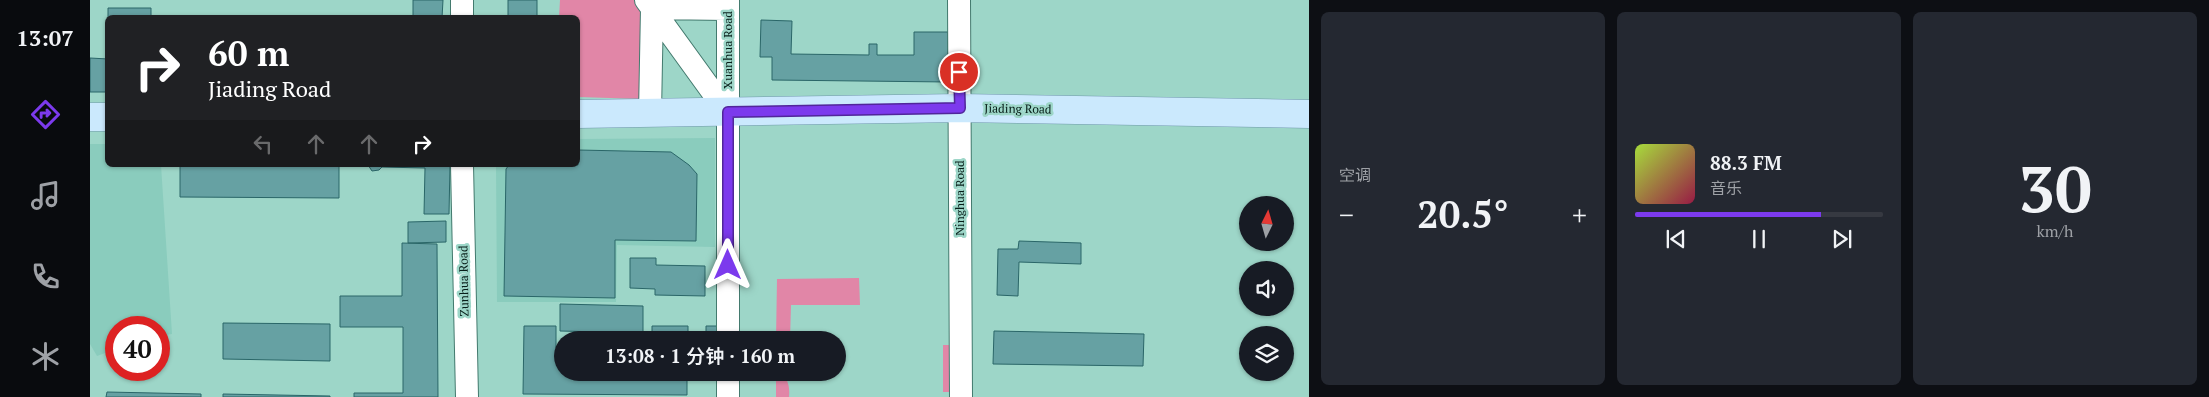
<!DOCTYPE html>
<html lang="zh">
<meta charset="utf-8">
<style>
body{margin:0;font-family:"PT Serif","Noto Sans SC",serif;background:#242831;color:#f1f3f6;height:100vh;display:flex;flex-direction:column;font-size:19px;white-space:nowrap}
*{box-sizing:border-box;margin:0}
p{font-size:16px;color:#9ea1a6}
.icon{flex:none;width:28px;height:28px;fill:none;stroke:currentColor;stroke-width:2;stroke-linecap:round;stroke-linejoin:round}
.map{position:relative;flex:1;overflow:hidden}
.details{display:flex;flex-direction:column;gap:12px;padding:12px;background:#0d0f14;width:900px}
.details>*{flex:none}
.hud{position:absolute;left:15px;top:15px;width:475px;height:152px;border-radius:8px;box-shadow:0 1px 4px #0004;background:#202124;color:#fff;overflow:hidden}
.needle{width:32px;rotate:5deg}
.controls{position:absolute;left:1149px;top:196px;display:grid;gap:10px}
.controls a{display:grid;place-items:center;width:55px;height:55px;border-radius:50%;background:#171b24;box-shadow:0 1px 4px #0004;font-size:25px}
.speed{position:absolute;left:15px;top:316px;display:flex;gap:10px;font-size:25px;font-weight:700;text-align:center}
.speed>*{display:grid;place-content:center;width:65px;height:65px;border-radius:50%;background:#171b24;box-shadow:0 1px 4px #0004;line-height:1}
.speed .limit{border:8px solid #d22;background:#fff;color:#111}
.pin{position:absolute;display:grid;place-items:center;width:42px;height:42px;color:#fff;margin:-21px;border:2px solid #fff;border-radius:50%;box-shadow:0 1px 5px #0007}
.me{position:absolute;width:55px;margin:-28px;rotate:0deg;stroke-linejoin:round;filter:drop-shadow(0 0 4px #0008)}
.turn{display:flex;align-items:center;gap:18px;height:105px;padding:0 20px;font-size:22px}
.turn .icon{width:65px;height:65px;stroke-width:2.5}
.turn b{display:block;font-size:35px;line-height:42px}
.lanes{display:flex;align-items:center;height:48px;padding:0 20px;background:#0003;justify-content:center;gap:25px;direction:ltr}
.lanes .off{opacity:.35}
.big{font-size:38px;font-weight:600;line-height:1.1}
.details .card{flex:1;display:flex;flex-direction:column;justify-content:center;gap:8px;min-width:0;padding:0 18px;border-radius:8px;background:#242831}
.details .dial{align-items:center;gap:0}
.dial b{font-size:65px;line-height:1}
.song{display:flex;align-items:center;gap:15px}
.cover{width:60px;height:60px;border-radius:8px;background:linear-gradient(135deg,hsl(80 70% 55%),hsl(340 70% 35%))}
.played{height:5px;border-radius:2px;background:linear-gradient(90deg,#7c3aed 75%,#363941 75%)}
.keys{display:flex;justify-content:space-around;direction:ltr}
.heat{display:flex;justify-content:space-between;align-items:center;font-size:28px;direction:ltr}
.details .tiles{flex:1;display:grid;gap:12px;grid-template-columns:repeat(3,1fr)}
.trip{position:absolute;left:464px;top:331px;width:292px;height:50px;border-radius:25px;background:#171b24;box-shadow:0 1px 4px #0004;font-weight:600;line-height:50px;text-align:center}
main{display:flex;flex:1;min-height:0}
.tab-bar{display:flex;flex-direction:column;width:90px;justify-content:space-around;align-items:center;background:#090b0e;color:#9ea1a6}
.tab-bar .icon{width:35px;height:35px}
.tab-bar .selected{color:#7c3aed}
.tab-bar b{font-size:22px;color:#f1f3f6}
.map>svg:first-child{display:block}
.built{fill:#8accbd}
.green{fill:#e186a7}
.building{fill:#66a1a3;stroke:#2a6668}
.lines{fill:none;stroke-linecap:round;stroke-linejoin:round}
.minor-casing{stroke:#437a6e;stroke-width:24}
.major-casing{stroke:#7098ac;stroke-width:29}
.minor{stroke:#fff;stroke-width:22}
.major{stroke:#cbe9fd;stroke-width:28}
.route-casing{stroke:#51269a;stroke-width:12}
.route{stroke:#7c3aed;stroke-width:9}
.labels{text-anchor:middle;stroke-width:5;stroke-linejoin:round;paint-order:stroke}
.street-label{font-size:12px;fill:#071e19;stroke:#9dd6c8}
</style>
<main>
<nav class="tab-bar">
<b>13:07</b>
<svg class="icon selected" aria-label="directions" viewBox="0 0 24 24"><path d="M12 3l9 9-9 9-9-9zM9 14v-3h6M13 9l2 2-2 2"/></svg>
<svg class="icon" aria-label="music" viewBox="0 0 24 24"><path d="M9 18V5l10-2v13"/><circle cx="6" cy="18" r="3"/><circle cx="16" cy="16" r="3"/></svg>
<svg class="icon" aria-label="phone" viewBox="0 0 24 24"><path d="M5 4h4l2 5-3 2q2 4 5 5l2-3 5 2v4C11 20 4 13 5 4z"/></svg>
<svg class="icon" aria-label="climate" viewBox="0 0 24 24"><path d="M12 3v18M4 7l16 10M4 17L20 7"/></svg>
</nav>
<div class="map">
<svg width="1219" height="397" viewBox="0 0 1219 397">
<rect width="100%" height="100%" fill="#9dd6c8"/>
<!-- built -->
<path class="built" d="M625 138V247L527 245 526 302H407L406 165H488V139Z
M0 144H17L18 165H71L82 334 69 336V328H26V349L7 356 0 344Z"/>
<!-- green -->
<path class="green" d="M470 0H545L555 13 552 99 488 97V18H469Z
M769 278 770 305H701L700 340H686L687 279Z
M853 345H863V392H853Z
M686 373H693C698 381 700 387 699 397H686Z"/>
<!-- building -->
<path class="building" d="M323 0H353L352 18H323Z
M418 0H447V18H418Z
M18 8H61V18H18Z
M671 20 702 21 701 54 779 55V44H787V55H824V32H858V82L682 80V57H670Z
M0 58 18 59V92H0Z
M488 150 581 152 599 165 607 174 606 241 525 240V298L414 296 416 169 419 165H488Z
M90 165H249V198L90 197Z
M278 165H360L359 214H334L335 168 292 167 289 170 282 171Z
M356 221V242L318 243V222Z
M929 241 991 243V264L929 262 928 296 907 295 908 249H928Z
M312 243 347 244 348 397H264V393H313V327H250V296H312Z
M540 258H566V265L615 266V296L565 295V289L540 288Z
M470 304 553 306V333L470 331Z
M133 323 240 324V361L133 359Z
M434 326H466V348H472V372H597V395L433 394Z
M562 326H598V340H562Z
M616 326H628V340H616Z
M904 331 1054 334 1053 366 903 364Z
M17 392 111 394V397H16Z
M133 394 240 396V397H133Z"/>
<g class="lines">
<defs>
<path id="minor" d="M556 0 637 112
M638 0V340
M869 0 871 397
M562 8 638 9
M372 18V0
M560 113 562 8
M372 165 377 397
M638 397V372"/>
<path id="major" d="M488 114 870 108 1219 114
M0 117H18"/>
</defs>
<!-- minor casing -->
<use href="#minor" class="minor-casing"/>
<!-- major casing -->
<use href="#major" class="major-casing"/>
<!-- minor -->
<use href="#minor" class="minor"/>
<!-- major -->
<use href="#major" class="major"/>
</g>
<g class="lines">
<defs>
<path id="route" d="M638 265V112L870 108 869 72"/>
</defs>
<!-- route casing -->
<use href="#route" class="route-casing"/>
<!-- route -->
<use href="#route" class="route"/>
</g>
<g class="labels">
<!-- street labels -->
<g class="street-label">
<text transform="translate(638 50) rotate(-90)" y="4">Xuanhua Road</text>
<text transform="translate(928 109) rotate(1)" y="4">Jiading Road</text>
<text transform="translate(870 198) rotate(-90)" y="4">Ninghua Road</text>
<text transform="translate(374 281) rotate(-91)" y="4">Zunhua Road</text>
</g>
</g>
</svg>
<div class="controls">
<a><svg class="needle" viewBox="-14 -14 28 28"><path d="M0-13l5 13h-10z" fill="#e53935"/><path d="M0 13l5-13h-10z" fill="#9ea1a6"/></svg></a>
<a><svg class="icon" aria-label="sound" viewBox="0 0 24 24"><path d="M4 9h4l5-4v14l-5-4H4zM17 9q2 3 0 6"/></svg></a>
<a><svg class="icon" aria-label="layers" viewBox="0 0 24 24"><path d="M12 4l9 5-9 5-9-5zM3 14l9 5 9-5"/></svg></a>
</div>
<div class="speed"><div class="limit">40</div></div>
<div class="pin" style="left:869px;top:72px;background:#d93025"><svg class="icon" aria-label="arrive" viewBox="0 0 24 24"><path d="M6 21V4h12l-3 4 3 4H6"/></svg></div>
<svg class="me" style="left:638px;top:265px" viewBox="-20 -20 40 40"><path d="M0-17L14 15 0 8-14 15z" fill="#7c3aed" stroke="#fff" stroke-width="4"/></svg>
<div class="trip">13:08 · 1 分钟 · 160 m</div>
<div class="hud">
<div class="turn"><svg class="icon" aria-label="right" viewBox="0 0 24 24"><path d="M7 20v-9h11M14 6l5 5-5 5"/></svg><div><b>60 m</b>Jiading Road</div></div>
<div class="lanes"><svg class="icon off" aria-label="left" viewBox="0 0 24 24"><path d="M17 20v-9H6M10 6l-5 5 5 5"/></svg><svg class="icon off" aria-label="ahead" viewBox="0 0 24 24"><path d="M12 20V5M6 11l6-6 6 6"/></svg><svg class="icon off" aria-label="ahead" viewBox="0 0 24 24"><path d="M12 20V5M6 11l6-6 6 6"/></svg><svg class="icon" aria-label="right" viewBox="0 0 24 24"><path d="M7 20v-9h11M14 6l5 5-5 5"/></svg></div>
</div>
</div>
<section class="details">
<div class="tiles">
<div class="card"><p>空调</p>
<div class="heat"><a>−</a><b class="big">20.5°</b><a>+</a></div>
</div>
<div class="card">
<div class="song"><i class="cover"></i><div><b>88.3 FM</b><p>音乐</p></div></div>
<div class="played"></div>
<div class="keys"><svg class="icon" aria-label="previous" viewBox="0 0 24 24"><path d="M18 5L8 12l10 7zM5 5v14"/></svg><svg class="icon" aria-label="pause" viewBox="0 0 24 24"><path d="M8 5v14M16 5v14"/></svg><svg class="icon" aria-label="next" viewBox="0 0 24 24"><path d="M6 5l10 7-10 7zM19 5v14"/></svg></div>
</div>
<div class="card dial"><b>30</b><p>km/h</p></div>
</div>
</section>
</main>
